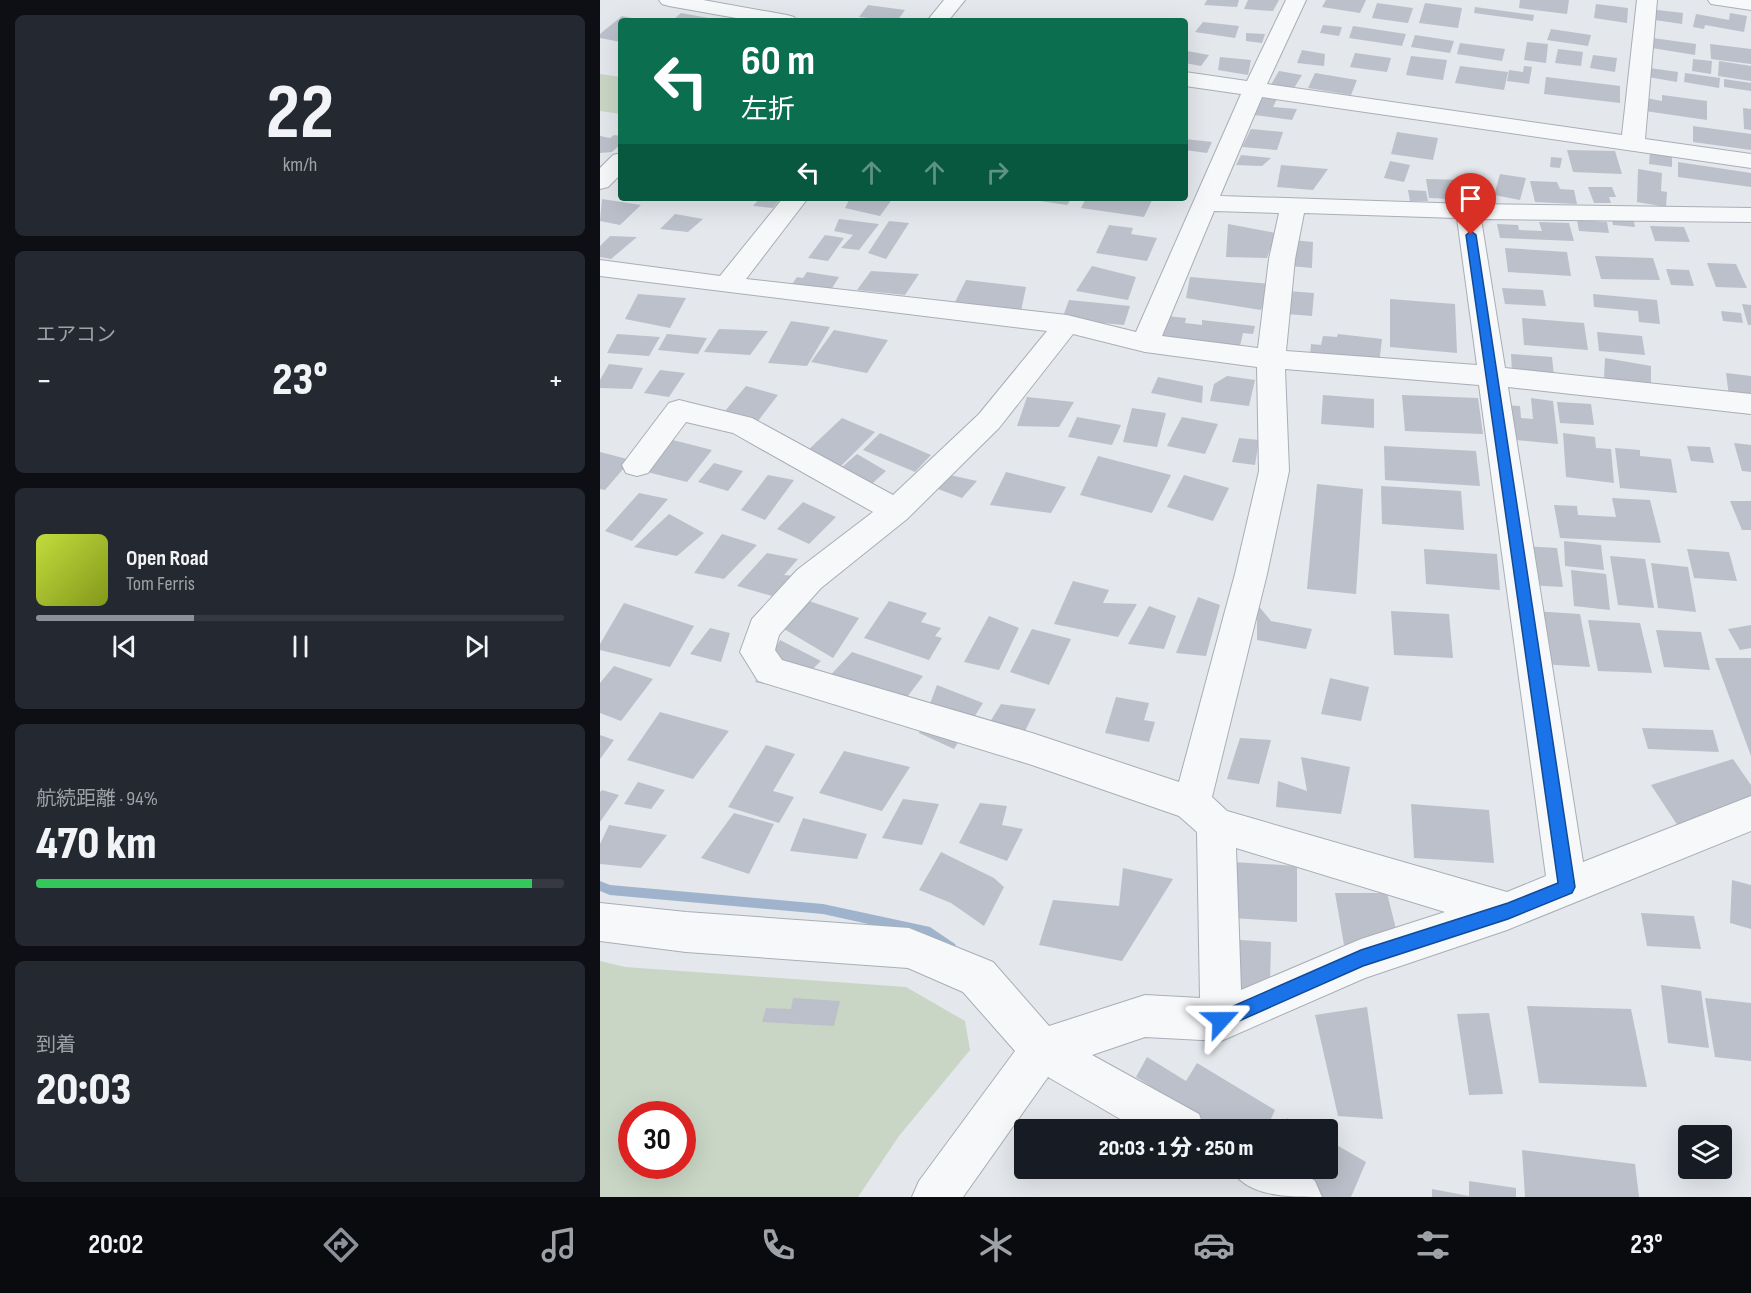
<!DOCTYPE html>
<html lang="ja">
<meta charset="utf-8">
<style>
body{margin:0;font-family:"Sofia Sans Condensed","Noto Sans JP",sans-serif;background:#242831;color:#f1f3f6;height:100vh;display:flex;flex-direction:column;font-size:22px;white-space:nowrap}
*{box-sizing:border-box;margin:0}
p{font-size:20px;color:#9ea1a6}
.icon{flex:none;width:33px;height:33px;fill:none;stroke:currentColor;stroke-width:2;stroke-linecap:round;stroke-linejoin:round}
.map{position:relative;flex:1;overflow:hidden}
.details{display:flex;flex-direction:column;gap:15px;padding:15px;background:#0d0f14;width:600px}
.details>*{flex:none}
.top-card{position:absolute;left:18px;top:18px;width:570px;height:183px;border-radius:6px;box-shadow:0 6px 24px #0002;background:#0b6e4f;color:#fff;overflow:hidden}
.fabs{position:absolute;left:1078px;top:1125px;display:grid;gap:12px}
.fabs a{display:grid;place-items:center;width:54px;height:54px;border-radius:6px;background:#171b24;box-shadow:0 6px 24px #0002;font-size:30px}
.speed{position:absolute;left:18px;top:1101px;display:flex;gap:12px;font-size:30px;font-weight:700;text-align:center}
.speed>*{display:grid;place-content:center;width:78px;height:78px;border-radius:50%;background:#171b24;box-shadow:0 6px 24px #0002;line-height:1}
.speed .limit{border:9px solid #d22;background:#fff;color:#111}
.pin{position:absolute;display:grid;place-items:center;width:51px;height:51px;color:#fff;margin:-62px -26px;border-radius:50% 50% 50% 0;rotate:-45deg;box-shadow:0 0 6px #0007}
.pin .icon{rotate:45deg}
.me{position:absolute;width:66px;margin:-33px;rotate:66deg;stroke-linejoin:round;filter:drop-shadow(0 0 4px #0008)}
.turn{display:flex;align-items:center;gap:21px;height:126px;padding:0 24px;font-size:27px}
.turn .icon{width:78px;height:78px;stroke-width:2.5}
.turn b{display:block;font-size:42px;line-height:51px}
.lanes{display:flex;align-items:center;height:57px;padding:0 24px;background:#0003;justify-content:center;gap:30px;direction:ltr}
.lanes .off{opacity:.35}
.big{font-size:45px;font-weight:800;line-height:1.1}
.details .tile{flex:1;display:flex;flex-direction:column;justify-content:center;gap:9px;min-width:0;padding:0 21px;border-radius:9px;background:#242831}
.details .dial{align-items:center;gap:0}
.dial b{font-size:78px;line-height:1}
.song{display:flex;align-items:center;gap:18px}
.cover{width:72px;height:72px;border-radius:9px;background:linear-gradient(135deg,hsl(70 70% 55%),hsl(70 70% 35%))}
.played{height:6px;border-radius:3px;background:linear-gradient(90deg,#8c9099 30%,#363941 30%)}
.keys{display:flex;justify-content:space-around;direction:ltr}
.heat{display:flex;justify-content:space-between;align-items:center;font-size:33px;direction:ltr}
.charge{height:9px;border-radius:4px;background:linear-gradient(90deg,#34c759 94%,#363941 0)}
.trip{position:absolute;left:414px;top:1119px;width:324px;height:60px;border-radius:6px;background:#171b24;box-shadow:0 6px 24px #0002;font-weight:800;line-height:60px;text-align:center}
.dock{display:flex;height:96px;justify-content:space-around;align-items:center;background:#090b0e;color:#9ea1a6}
.dock .icon{width:42px;height:42px}
.dock .on{color:#8c9099}
.dock b{font-size:27px;color:#f1f3f6}
main{display:flex;flex:1;min-height:0}
.map>svg:first-child{display:block}
.green{fill:#c9d6c5;fill-rule:evenodd}
.lines{fill:none;stroke-linecap:round;stroke-linejoin:round}
.stream{fill:#9fb4cc;fill-rule:evenodd}
.building{fill:#bbc0ca}
.minor-casing{stroke:#a9aeb7;stroke-width:2}
.minor{fill:#f7f8fa;fill-rule:evenodd}
.route{fill:#1a73e8;stroke:#114b97;stroke-width:1.5}
</style>
<main>
<section class="details">
<div class="tile dial"><b>22</b><p>km/h</p></div>
<div class="tile"><p>エアコン</p>
<div class="heat"><a>−</a><b class="big">23°</b><a>+</a></div>
</div>
<div class="tile">
<div class="song"><i class="cover"></i><div><b>Open Road</b><p>Tom Ferris</p></div></div>
<div class="played"></div>
<div class="keys"><svg class="icon" aria-label="previous" viewBox="0 0 24 24"><path d="M18 5L8 12l10 7zM5 5v14"/></svg><svg class="icon" aria-label="pause" viewBox="0 0 24 24"><path d="M8 5v14M16 5v14"/></svg><svg class="icon" aria-label="next" viewBox="0 0 24 24"><path d="M6 5l10 7-10 7zM19 5v14"/></svg></div>
</div>
<div class="tile"><p>航続距離 · 94%</p><b class="big">470 km</b><div class="charge"></div></div>
<div class="tile"><p>到着</p><b class="big">20:03</b></div>
</section>
<div class="map">
<svg width="1151" height="1197" viewBox="0 0 1151 1197">
<rect width="100%" height="100%" fill="#e4e7ec"/>
<!-- green -->
<path class="green" d="M0 74 21 77V114L0 111Z
M0 961 25 967 306 987 365 1021 370 1050 299 1136 258 1197H0ZM32 1114H82V1166H32Z"/>
<g class="lines">
<!-- stream -->
<path class="stream" d="M0 881 10 885 223 904 330 927 355 944 357 948 355 952 351 953 327 937 223 914 10 895 0 891Z"/>
</g>
<!-- building -->
<path class="building" d="M607 0H639L637 7 604 5Z
M648 0H679L673 11 644 9Z
M726 0H766L760 13 722 7Z
M920 0H969L967 14 919 8Z
M777 3 813 8 808 23 772 18Z
M825 3 862 8 858 28 819 23Z
M996 4 1028 8 1027 23 994 18Z
M268 5 305 10 297 21 259 17Z
M875 7 934 15 933 21 874 13Z
M1049 9 1083 13 1082 24 1048 19Z
M81 13 120 20V21H72Z
M1130 13 1147 16 1144 32 1105 25 1104 29 1093 27 1096 14 1129 20Z
M22 16 47 21H21V42L0 38V34Z
M603 22 639 26 635 38 595 32Z
M723 25 742 27 739 36 720 33Z
M753 26 806 34 802 46 749 38Z
M951 29 991 35 988 46 947 40Z
M646 33 665 34 662 43 646 41Z
M815 35 854 41 850 53 811 47Z
M1053 38 1096 44 1095 55 1052 48Z
M927 42 948 44 946 63 924 60Z
M860 43 905 49 902 61 857 54Z
M1110 44 1151 49V64L1111 59Z
M958 49 983 52 981 66 955 63Z
M702 50 725 54 724 66 697 63Z
M587 51 609 55 601 66 585 63Z
M755 53 791 58 787 72 750 67Z
M993 55 1017 58 1015 72 990 68Z
M811 56 847 60 843 80 806 75Z
M620 57 651 60 648 75 618 70Z
M1093 59 1112 61 1111 74 1092 71Z
M1119 61 1151 66V81L1118 76Z
M860 66 908 72 904 90 855 83Z
M924 66 932 67 929 84 907 81 909 70 923 72Z
M1043 67 1078 72 1077 82 1042 76Z
M679 71 702 75 691 93 669 88Z
M715 73 757 80 751 95 708 88Z
M1085 73 1120 78 1119 88 1084 82Z
M946 77 1020 86V103L944 94Z
M1124 79 1151 83V91L1124 87Z
M1062 95 1107 101V120L1045 111 1046 98 1062 101Z
M663 98 677 99 673 107 697 109 692 120 654 115Z
M1143 108 1151 109V130L1144 129Z
M1093 126 1151 134V150L1093 142Z
M651 129 683 132 677 150 642 147Z
M797 132 838 138 833 160 791 154Z
M14 135 21 136V144L12 152 0 153V136L10 138Z
M585 139 612 142 607 153 585 150Z
M967 150 1015 151 1022 174 973 172Z
M1050 152 1072 156V167L1049 164Z
M641 155 671 158 662 166 636 165Z
M951 157 962 158 960 168 950 167Z
M790 161 810 165 804 182 784 178Z
M1078 162 1151 173V187L1078 177Z
M681 165 728 169 713 190 677 187Z
M1038 169 1062 173 1061 191 1067 192 1066 207 1037 202Z
M900 174 926 178 920 200 894 195Z
M826 179 870 180 873 200 829 198Z
M930 181 957 182 960 189 974 190 977 204 935 202Z
M988 187H1012L1016 197H1009L1011 203H994Z
M808 190 826 191 828 201H810Z
M160 198H181L173 208 153 206Z
M250 198H293L280 216 245 208Z
M420 198H472L467 205Z
M486 198H553L544 217 481 208Z
M2 199 41 205 20 225 0 221Z
M75 214 103 219 88 232 60 229Z
M1011 215 1033 216 1035 227 1013 225Z
M239 219 279 224 259 250 241 248 253 235 234 231Z
M977 220 1007 222 1009 233 979 231Z
M289 221 309 223 286 259 268 253Z
M939 222 969 223 974 241 900 238 897 224 918 225 919 230 942 231Z
M628 224 676 233 667 258 626 257Z
M509 225 533 228 531 234 557 238 547 261 496 253Z
M1050 226 1084 227 1090 242 1055 241Z
M225 235 244 238 228 261 208 258Z
M10 236 37 237 11 259 0 257V246Z
M692 240 713 242 712 268 690 266Z
M905 248 967 252 971 276 908 272Z
M995 256 1053 258 1060 280 1001 279Z
M1107 263 1136 264 1147 288 1116 287Z
M492 266 536 277 528 300 476 291Z
M1066 269 1089 270 1094 286 1071 285Z
M271 271 319 274 305 295 257 290Z
M207 272 239 277 229 293 190 287 197 277 203 278Z
M590 277 671 284 661 310 586 298Z
M366 280 426 287 421 311 355 302Z
M902 288 943 290 946 306 905 304Z
M688 291 714 293 712 316 686 314Z
M38 294 86 298 70 328 25 319Z
M993 294 1057 300 1060 324 1039 322 1038 311 994 307Z
M790 299 855 304 857 353 790 347Z
M469 300 530 306 524 325 462 319Z
M1142 304 1151 305V325H1148Z
M1121 311 1141 313 1143 323 1123 321Z
M567 316 586 318 585 323 602 325V320L655 326 653 334 643 333 640 346 561 336Z
M922 318 984 323 988 350 924 345Z
M191 321 230 327 207 366 168 363Z
M119 329 168 331 150 355 104 352Z
M234 330 288 340 267 373 211 362Z
M997 332 1042 336 1045 355 999 351Z
M17 334 60 337 49 356 7 353Z
M67 334 107 338 98 354 58 350Z
M738 334 782 339 779 364 710 356 711 344 721 345 723 336 737 337Z
M911 354 952 357 954 376 912 373Z
M1005 358 1051 366V386L1004 378Z
M9 364 43 368 32 389 0 388V380Z
M60 370 85 373 69 397 44 393Z
M1126 373 1151 376V399L1129 396Z
M627 376 655 380 649 406 610 401 614 384Z
M558 377 603 386 602 403 551 393Z
M146 386 178 395 158 421 125 411Z
M723 395 774 399V428L721 424Z
M802 395 878 398 883 434 805 431Z
M427 397 474 402 459 427 417 426Z
M931 398 953 401 958 444 906 439 904 405 920 406 921 418 933 419Z
M957 402 991 404 994 425 960 423Z
M532 408 566 413 557 447 523 442Z
M477 417 521 425 512 445 468 437Z
M582 417 618 424 605 454 567 446Z
M242 418 275 432 240 467 206 452Z
M280 433 331 455 315 472 263 450Z
M963 433 995 437 996 448 1011 449 1014 483 966 477Z
M639 438 659 440 655 465 632 462Z
M69 439 112 450 87 482 43 471Z
M1134 443 1151 445V472L1142 471Z
M784 446 876 451 880 486 785 480Z
M1087 446 1110 447 1114 463 1091 461Z
M1015 448 1040 450V456L1071 459 1077 493 1020 488Z
M0 452 31 460 5 490 0 489Z
M257 454 286 471 264 491 234 474Z
M498 456 571 475 552 513 480 495Z
M114 463 143 471 128 491 98 482Z
M406 472 466 487 451 513 390 505Z
M168 475 194 480 165 520 141 510Z
M350 475 377 481 362 498 338 489Z
M584 475 629 488 613 521 567 507Z
M717 484 763 489 756 594 707 589Z
M781 486 861 491 864 530 782 524Z
M39 493 68 499 32 541 5 531Z
M1012 498 1050 500 1061 543 960 538 954 505 977 506 978 515 1016 517Z
M1130 501H1151V530H1142Z
M203 502 236 517 209 544 177 529Z
M69 514 104 533 77 556 34 547Z
M122 534 157 545 124 579 94 573Z
M964 541 1001 545 1004 570 965 566Z
M922 546 957 548 963 587 928 585Z
M824 549 897 554 900 590 826 584Z
M1087 549 1129 552 1137 581 1094 578Z
M167 553 198 559 184 575 195 576 172 596 137 586Z
M1010 556 1045 559 1054 608 1018 605Z
M1051 563 1088 567 1096 612 1058 608Z
M971 570 1006 574 1010 610 974 606Z
M473 581 509 590 503 603 537 604 518 637 454 624Z
M598 597 620 605 606 656 576 653Z
M209 601 259 618 233 658 184 629Z
M289 601 327 613 321 622 341 628 335 636 342 638 329 660 264 638Z
M24 603 94 626 70 667 0 650V644Z
M657 604 671 621 712 629 706 649 657 640Z
M549 606 576 616 564 649 528 644Z
M791 611 849 614 853 658 794 655Z
M933 611 980 614 990 667 941 664Z
M389 616 419 628 399 670 364 662Z
M988 620 1040 623 1052 673 998 671Z
M1151 625V648L1140 650 1128 629Z
M110 628 130 633 121 662 90 654Z
M432 629 471 639 449 685 410 672Z
M1056 630 1101 632 1110 670 1064 667Z
M180 640 221 661 192 689 155 682Z
M252 652 323 676 292 717 213 694Z
M1115 658H1151V756Z
M14 666 53 679 21 721 0 713V683Z
M730 678 769 687 761 721 721 714Z
M337 685 383 703 354 749 319 733Z
M516 697 549 703 544 720 555 722 549 742 505 733Z
M401 704 436 709 412 757 374 748Z
M60 712 129 731 93 779 27 760Z
M1042 728 1113 730 1119 752 1048 749Z
M0 735 14 740 0 759Z
M640 738 671 740 659 784 627 779Z
M166 745 195 754 173 791 194 797 179 823 128 807Z
M244 751 310 767 282 811 219 793Z
M701 757 750 767 741 814 676 807 678 781 707 791Z
M1133 759 1151 785V802L1078 826 1051 785Z
M38 782 65 790 51 809 24 804Z
M2 790 19 795 0 822V792Z
M303 799 339 804 322 845 282 838Z
M380 803 407 806 402 825 423 829 407 861 359 843Z
M811 804 889 810 894 863 814 858Z
M134 813 174 824 149 874 101 858Z
M203 818 267 834 257 859 190 851Z
M9 825 67 835 41 868 0 864V844Z
M341 852 394 878 404 887 384 926 351 903 319 890Z
M633 862 697 866V922L632 918Z
M523 868 573 879 522 961 439 945 453 900 519 906Z
M1132 880 1151 885V929L1130 923Z
M735 893H787L797 933 744 945Z
M1041 913 1094 916 1101 949 1047 946Z
M625 939 671 942 670 982 623 999Z
M1061 985 1101 991 1109 1048 1068 1043Z
M193 998 240 1001 234 1026 162 1022 166 1008 191 1009Z
M1105 998 1151 1003V1061L1115 1057Z
M927 1006 1031 1009 1047 1087 939 1083Z
M767 1007 783 1119 738 1116 715 1015Z
M889 1013 903 1094 869 1095 857 1014Z
M547 1057 586 1081 597 1063 675 1110 666 1130H620L536 1077Z
M687 1118 708 1130H681Z
M728 1140 766 1162 751 1197H723L673 1168H728Z
M922 1150 1035 1164 1039 1197H925Z
M869 1181 916 1188V1197H832V1189L869 1196Z"/>
<g class="lines">
<defs>
<path id="minor" d="M59 0H103L187 15 194 17 197 21H153L69 6 62 4Z
M344 0H365L348 21H327Z
M686 0H706L667 84 1022 135 1037 0H1057L1045 139 1151 154V168L662 97 620 196 868 204 1151 208V222L881 219 905 368 1151 394V414L908 387 983 862 1151 796V831L907 930 765 978 621 1041 545 1037 492 1055 599 1114 605 1130H539L448 1077 363 1197H312L319 1181 415 1051 363 992 308 968 86 952 0 941V903L86 912 309 928 393 962 449 1026 545 995 600 998 597 832 579 816 432 765 158 681 140 652 152 619 197 570 273 512 133 433 86 422 48 473 37 476 26 473 22 465 69 403 79 400 152 418 293 495 379 414 447 331 0 276V260L120 276 183 198H208L146 279 467 315 536 332 641 94 585 86V72L647 81ZM614 211 679 213 669 259 658 348 562 336ZM704 213 857 218 877 365 686 351 695 259ZM473 334 545 352 657 367 659 471 635 574 579 782 432 733 182 660 175 650 179 635 221 588 307 519 399 428ZM685 369 879 385 946 876 907 892 627 811 612 797 667 574 689 471ZM636 848 845 912 761 939 641 990Z
M1108 0H1151V10L1111 4Z
M21 153V174L8 187 0 189V168L13 155Z
M630 1168H696L715 1181 722 1197C686 1197 647 1197 630 1168Z"/>
</defs>
<!-- minor casing -->
<use href="#minor" class="minor-casing"/>
<!-- minor -->
<use href="#minor" class="minor"/>
</g>
<!-- route -->
<path class="route" d="M871 231 876 235 975 887 972 893 908 919 763 966 621 1029 615 1026 612 1020 615 1014 761 950 908 903 958 883 866 235Z"/>
</svg>
<div class="fabs">
<a><svg class="icon" aria-label="layers" viewBox="0 0 24 24"><path d="M12 4l9 5-9 5-9-5zM3 14l9 5 9-5"/></svg></a>
</div>
<div class="speed"><div class="limit">30</div></div>
<div class="pin" style="left:871px;top:235px;background:#d93025"><svg class="icon" aria-label="arrive" viewBox="0 0 24 24"><path d="M6 21V4h12l-3 4 3 4H6"/></svg></div>
<svg class="me" style="left:621px;top:1020px" viewBox="-20 -20 40 40"><path d="M0-17L14 15 0 8-14 15z" fill="#1a73e8" stroke="#fff" stroke-width="4"/></svg>
<div class="trip">20:03 · 1 分 · 250 m</div>
<div class="top-card">
<div class="turn"><svg class="icon" aria-label="left" viewBox="0 0 24 24"><path d="M17 20v-9H6M10 6l-5 5 5 5"/></svg><div><b>60 m</b>左折</div></div>
<div class="lanes"><svg class="icon" aria-label="left" viewBox="0 0 24 24"><path d="M17 20v-9H6M10 6l-5 5 5 5"/></svg><svg class="icon off" aria-label="ahead" viewBox="0 0 24 24"><path d="M12 20V5M6 11l6-6 6 6"/></svg><svg class="icon off" aria-label="ahead" viewBox="0 0 24 24"><path d="M12 20V5M6 11l6-6 6 6"/></svg><svg class="icon off" aria-label="right" viewBox="0 0 24 24"><path d="M7 20v-9h11M14 6l5 5-5 5"/></svg></div>
</div>
</div>
</main>
<nav class="dock">
<b>20:02</b>
<svg class="icon on" aria-label="directions" viewBox="0 0 24 24"><path d="M12 3l9 9-9 9-9-9zM9 14v-3h6M13 9l2 2-2 2"/></svg>
<svg class="icon" aria-label="music" viewBox="0 0 24 24"><path d="M9 18V5l10-2v13"/><circle cx="6" cy="18" r="3"/><circle cx="16" cy="16" r="3"/></svg>
<svg class="icon" aria-label="phone" viewBox="0 0 24 24"><path d="M5 4h4l2 5-3 2q2 4 5 5l2-3 5 2v4C11 20 4 13 5 4z"/></svg>
<svg class="icon" aria-label="climate" viewBox="0 0 24 24"><path d="M12 3v18M4 7l16 10M4 17L20 7"/></svg>
<svg class="icon" aria-label="car" viewBox="0 0 24 24"><path d="M5 17H2v-5l4-1 3-4h7l3 4 3 1v5h-3M9 17h6M6 11h13"/><circle cx="7" cy="17" r="2"/><circle cx="17" cy="17" r="2"/></svg>
<svg class="icon" aria-label="filters" viewBox="0 0 24 24"><path d="M4 7h16M4 17h16"/><circle cx="9" cy="7" r="2"/><circle cx="15" cy="17" r="2"/></svg>
<b>23°</b>
</nav>
